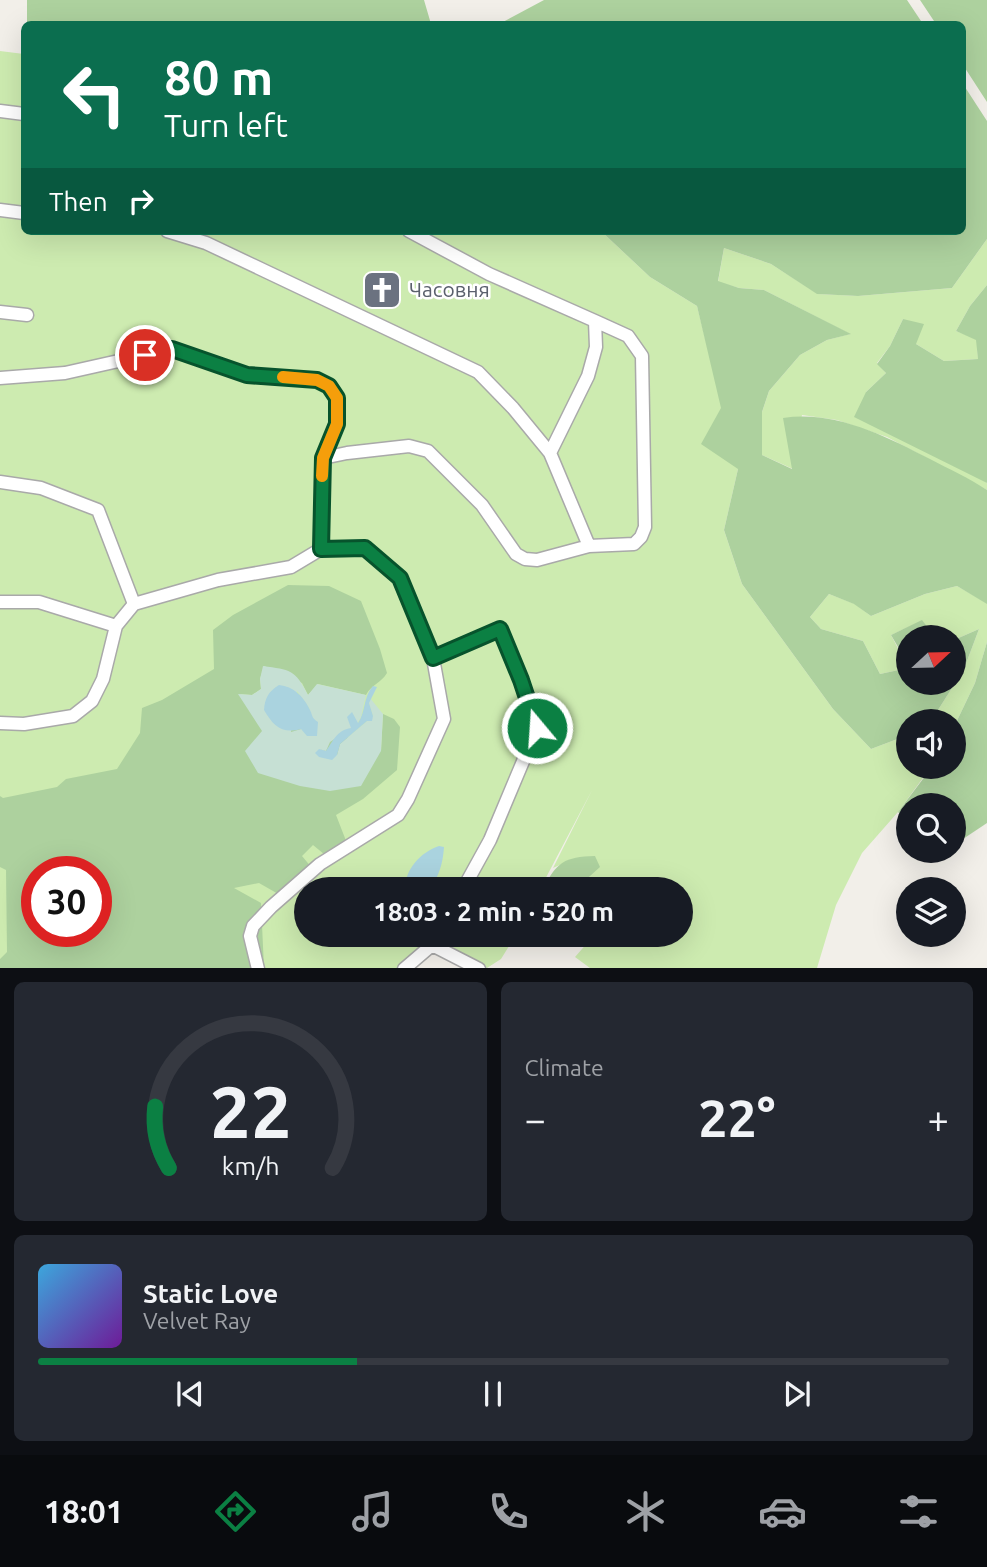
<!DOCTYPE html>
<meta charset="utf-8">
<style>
body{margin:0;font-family:Ubuntu,sans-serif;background:#242831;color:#f1f3f6;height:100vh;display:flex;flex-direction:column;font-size:26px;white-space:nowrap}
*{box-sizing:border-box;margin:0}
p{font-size:23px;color:#9ea1a6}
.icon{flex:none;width:38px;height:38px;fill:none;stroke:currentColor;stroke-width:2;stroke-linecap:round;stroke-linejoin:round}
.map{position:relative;height:968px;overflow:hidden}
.panel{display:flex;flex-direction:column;gap:14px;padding:14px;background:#0d0f14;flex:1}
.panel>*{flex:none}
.banner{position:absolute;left:21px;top:21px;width:945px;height:214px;border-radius:10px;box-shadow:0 7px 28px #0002;background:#0b6e4f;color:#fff;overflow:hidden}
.needle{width:46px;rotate:68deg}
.fabs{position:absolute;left:896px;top:625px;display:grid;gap:14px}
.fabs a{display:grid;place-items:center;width:70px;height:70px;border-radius:50%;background:#171b24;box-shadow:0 7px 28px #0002;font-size:35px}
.speed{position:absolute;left:21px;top:856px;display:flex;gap:14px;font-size:35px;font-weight:700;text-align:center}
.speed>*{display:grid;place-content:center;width:91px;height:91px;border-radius:50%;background:#171b24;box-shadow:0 7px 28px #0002;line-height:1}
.speed .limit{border:10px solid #d22;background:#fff;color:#111}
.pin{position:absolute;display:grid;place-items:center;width:60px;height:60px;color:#fff;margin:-30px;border:4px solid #fff;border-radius:50%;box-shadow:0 2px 7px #0007}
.me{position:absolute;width:77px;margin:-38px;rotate:342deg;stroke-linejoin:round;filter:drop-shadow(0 0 5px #0008)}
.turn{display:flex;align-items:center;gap:24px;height:147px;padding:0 28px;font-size:32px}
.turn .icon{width:91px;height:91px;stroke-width:2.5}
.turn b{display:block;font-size:49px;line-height:60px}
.then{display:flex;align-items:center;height:66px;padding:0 28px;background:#0003;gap:14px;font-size:26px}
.big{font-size:52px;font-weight:600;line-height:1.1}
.panel .widget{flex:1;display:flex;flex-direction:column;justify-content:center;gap:10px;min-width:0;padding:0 24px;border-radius:10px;background:#242831}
.panel .dial{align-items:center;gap:0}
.dial svg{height:182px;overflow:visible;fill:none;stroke:#363941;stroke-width:7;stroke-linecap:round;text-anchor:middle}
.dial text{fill:#f1f3f6;stroke:none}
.song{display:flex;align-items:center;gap:21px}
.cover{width:84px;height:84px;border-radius:10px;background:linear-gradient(135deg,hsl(200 70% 55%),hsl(280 70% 35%))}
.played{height:7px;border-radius:4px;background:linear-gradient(90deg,#0b8043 35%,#363941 35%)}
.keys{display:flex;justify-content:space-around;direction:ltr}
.heat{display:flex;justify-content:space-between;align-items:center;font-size:38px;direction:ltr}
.panel .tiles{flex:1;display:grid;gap:14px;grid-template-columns:1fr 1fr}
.widget:last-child{grid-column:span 2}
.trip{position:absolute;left:294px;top:877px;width:399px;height:70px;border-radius:35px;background:#171b24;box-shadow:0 7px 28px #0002;font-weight:600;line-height:70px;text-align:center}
.menu{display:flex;height:112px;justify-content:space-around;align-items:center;background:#090b0e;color:#9ea1a6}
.menu .icon{width:49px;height:49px}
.menu .current{color:#0b8043}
.menu b{font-size:32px;color:#f1f3f6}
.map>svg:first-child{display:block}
.grass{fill:#cdebb0;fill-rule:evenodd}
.forest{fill:#add19e;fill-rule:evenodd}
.wetland{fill:#c6e0d4;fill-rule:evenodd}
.water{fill:#aad3df}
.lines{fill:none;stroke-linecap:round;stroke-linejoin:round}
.minor-casing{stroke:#a9a9a9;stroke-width:15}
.minor{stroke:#fff;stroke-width:12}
.route-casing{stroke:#07532c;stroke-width:18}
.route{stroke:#0b8043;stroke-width:12}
.slow{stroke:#f59e0b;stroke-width:12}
.labels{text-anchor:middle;stroke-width:5;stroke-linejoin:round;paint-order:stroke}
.worship-label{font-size:21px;fill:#5b616d;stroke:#fff;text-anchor:start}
</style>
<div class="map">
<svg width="987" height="969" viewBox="0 0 987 969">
<rect width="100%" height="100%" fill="#f2efe9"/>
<!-- grass -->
<path class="grass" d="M0 51 24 54V231H601L650 277 697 306 738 469 724 530 742 584 833 709 871 749 908 735V766L952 768 928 771 898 812 862 853 836 905 817 968H590L575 957 589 941 588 935 681 934V889H587L579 886 562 864 553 868 592 790 540 889H306V934L516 935 501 959 487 968 442 941 411 968H0ZM37 872H96V931H37Z
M987 239V285L970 306 956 331 977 339 978 359 944 361 916 344 903 319 890 346 877 363 886 373 866 392 987 483V490L887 437 837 420 802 415 793 469 762 455V412L769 391 800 355 827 340 850 334 764 290 739 288 718 282 724 248 771 264 818 294 858 296 952 288Z
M957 586 987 603V642L975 683 954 727V721H931L964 669 979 629 954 640V637H935L922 621 891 635 908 668 880 674 863 641 821 629 810 617 829 594 855 604 871 616 925 594Z"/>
<!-- forest -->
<path class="forest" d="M27 0H424L431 24H27Z
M544 0H907L923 24H499Z
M920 0H987V102L963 65 962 24H936Z
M963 84 987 121V239L952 288 858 296 817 294 771 264 724 248 718 281 739 288 764 290 851 334 827 340 800 355 769 391 762 412V455L792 469 783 418C835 410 885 436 930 459 949 469 969 478 987 490V604L957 586 925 594 871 616 854 604 829 594 810 617 821 629 863 641 880 674 908 668V682H954V640L979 629 964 669 931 721H908V735L871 749 833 709 742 584 724 530 738 469 701 444 721 408 697 306 650 277 601 231H962Z
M987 285V483L854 417 866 392 886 373 877 364 890 346 903 319 924 324 916 344 944 361 978 359 976 340 956 331 970 306Z
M288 585 329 586 361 601 380 649 387 673C381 683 371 685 366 695L318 684 308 695 302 683 264 666 260 679 261 689 252 695 239 694 381 751 383 714 394 719 400 727 397 770 363 799 336 815 350 851 330 859 313 845 302 856 312 868 301 890 287 899 259 883 234 888 261 903 264 968H0V959L7 952 6 870 0 867V796L3 798 57 787 66 779 117 769 140 733 142 708 162 700 214 669 213 630 233 615ZM37 872H96V931H37Z
M922 620 935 637H908V664L891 635Z
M987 642V823L954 845V805H908V822L898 812 929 771 954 766V727L975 683Z
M595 856 600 867 580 885 587 889H543C557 862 564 857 595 856Z"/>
<!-- wetland -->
<path class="wetland" d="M263 666C290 670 295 669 308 695L317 684 366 695 361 717 357 724 352 713 351 728 330 742 326 751 319 749 337 755 340 744 373 716 369 703 370 698 383 714 381 751 361 786 330 791 300 786 258 773 245 751 262 731 238 694 252 695 261 689 260 679ZM297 691 309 708 312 719 301 729 291 732Z"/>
<!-- water -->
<path class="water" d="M279 685C294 687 302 695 309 708 313 715 311 718 318 722L317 736H307L301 729C282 734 274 727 264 710 265 698 268 692 279 685Z
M373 686 377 687 369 703 373 716 372 721H367L340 744 337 755 332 760 319 757 315 753 319 749 326 751C333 741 337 730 351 728L347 717 352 712 358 723C366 711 363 697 373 686Z
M439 846 444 847C443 863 439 876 430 889H405C405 869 421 852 439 846Z"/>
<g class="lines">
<defs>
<path id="minor" d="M0 111 24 114
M0 210 24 213
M167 231 206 243 478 372 513 408 550 453 589 546
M409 231 489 274 595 321 596 347 588 376 550 453
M0 312 27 315
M0 378 65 373 172 349 247 375 317 380 329 386 337 398V424L323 458 321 549
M323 458 347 453 409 446 428 451 482 505 516 554 525 559 537 560 589 546 634 544 641 537 645 527 642 356 628 336 595 321
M0 482 41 488 98 510 134 604
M0 602H39L116 626
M433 658 500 629 521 680 537 728 490 840 463 889
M0 723 24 724 73 716 92 701 103 679 116 626 134 604 218 580 291 567 321 549 365 548 399 578 433 658 444 719 408 799 398 815 320 864 271 907 253 926 250 936 258 969
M432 945 479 969
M404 969 432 945 438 934"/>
</defs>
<!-- minor casing -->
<use href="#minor" class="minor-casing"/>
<!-- minor -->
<use href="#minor" class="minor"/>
</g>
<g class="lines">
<defs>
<path id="route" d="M145 355 172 349 247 375 317 380 329 386 337 398V424L323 458 321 549 365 548 400 578 433 658 500 629 521 680 537 728"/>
</defs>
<!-- route casing -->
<use href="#route" class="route-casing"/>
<!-- route -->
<use href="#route" class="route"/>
<!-- slow -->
<path class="slow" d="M283 377 317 380 329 386 337 398V424L323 458 322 476"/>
</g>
<!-- icons -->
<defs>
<symbol id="church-square" viewBox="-11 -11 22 22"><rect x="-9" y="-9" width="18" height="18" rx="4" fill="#6b7280" stroke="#fff"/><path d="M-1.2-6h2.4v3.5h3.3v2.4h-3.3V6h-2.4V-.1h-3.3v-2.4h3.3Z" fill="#fff"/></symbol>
</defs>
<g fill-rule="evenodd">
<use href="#church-square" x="360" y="268" width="44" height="44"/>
</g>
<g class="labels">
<!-- worship labels -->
<g class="worship-label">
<text x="409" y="297">Часовня</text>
</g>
</g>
</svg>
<div class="fabs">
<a><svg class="needle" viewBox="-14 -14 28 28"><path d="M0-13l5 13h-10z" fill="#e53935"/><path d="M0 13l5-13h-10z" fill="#9ea1a6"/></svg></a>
<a><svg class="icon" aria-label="sound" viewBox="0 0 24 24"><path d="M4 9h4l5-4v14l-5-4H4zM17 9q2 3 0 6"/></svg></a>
<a><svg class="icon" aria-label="search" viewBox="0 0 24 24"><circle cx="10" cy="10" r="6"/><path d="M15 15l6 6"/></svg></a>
<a><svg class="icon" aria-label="layers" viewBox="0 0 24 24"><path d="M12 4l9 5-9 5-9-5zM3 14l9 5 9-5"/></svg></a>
</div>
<div class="speed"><div class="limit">30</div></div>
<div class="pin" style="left:145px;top:355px;background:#d93025"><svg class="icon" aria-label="arrive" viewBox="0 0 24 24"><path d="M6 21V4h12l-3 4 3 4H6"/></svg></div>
<svg class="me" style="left:537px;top:728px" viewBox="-20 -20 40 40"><circle r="17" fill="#0b8043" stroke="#fff" stroke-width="3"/><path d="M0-11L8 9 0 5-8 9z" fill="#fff"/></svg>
<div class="trip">18:03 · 2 min · 520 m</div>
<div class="banner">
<div class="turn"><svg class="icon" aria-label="left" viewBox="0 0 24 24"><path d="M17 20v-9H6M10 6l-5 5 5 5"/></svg><div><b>80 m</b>Turn left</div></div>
<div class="then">Then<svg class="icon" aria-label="right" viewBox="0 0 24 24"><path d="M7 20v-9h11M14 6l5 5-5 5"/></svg></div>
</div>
</div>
<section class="panel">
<div class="tiles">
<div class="widget dial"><svg viewBox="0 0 100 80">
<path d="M14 69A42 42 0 1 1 86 69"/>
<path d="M14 69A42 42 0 0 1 8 42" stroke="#0b8043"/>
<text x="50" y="56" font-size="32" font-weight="700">22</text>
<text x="50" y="72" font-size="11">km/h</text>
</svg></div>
<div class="widget"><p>Climate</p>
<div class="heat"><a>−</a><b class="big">22°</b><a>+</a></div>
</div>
<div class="widget">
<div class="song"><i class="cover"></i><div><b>Static Love</b><p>Velvet Ray</p></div></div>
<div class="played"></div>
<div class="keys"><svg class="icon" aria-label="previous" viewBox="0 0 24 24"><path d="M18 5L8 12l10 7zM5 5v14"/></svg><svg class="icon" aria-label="pause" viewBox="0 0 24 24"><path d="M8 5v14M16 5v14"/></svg><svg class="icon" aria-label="next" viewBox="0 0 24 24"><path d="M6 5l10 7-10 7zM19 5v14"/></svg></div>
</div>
</div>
</section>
<nav class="menu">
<b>18:01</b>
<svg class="icon current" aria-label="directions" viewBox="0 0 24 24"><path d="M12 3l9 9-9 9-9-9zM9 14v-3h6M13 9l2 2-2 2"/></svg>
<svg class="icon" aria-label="music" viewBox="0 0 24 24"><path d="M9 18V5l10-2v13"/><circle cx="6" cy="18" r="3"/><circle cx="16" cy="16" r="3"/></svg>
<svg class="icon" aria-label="phone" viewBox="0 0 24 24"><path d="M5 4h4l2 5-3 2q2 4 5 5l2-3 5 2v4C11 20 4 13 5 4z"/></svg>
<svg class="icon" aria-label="climate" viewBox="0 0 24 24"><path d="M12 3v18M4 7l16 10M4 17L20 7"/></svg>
<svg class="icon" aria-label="car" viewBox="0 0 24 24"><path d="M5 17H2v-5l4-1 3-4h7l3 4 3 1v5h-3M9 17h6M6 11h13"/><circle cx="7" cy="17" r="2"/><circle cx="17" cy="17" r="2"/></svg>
<svg class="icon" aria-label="filters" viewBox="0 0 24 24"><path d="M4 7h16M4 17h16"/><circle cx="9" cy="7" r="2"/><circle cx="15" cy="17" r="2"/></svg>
</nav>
